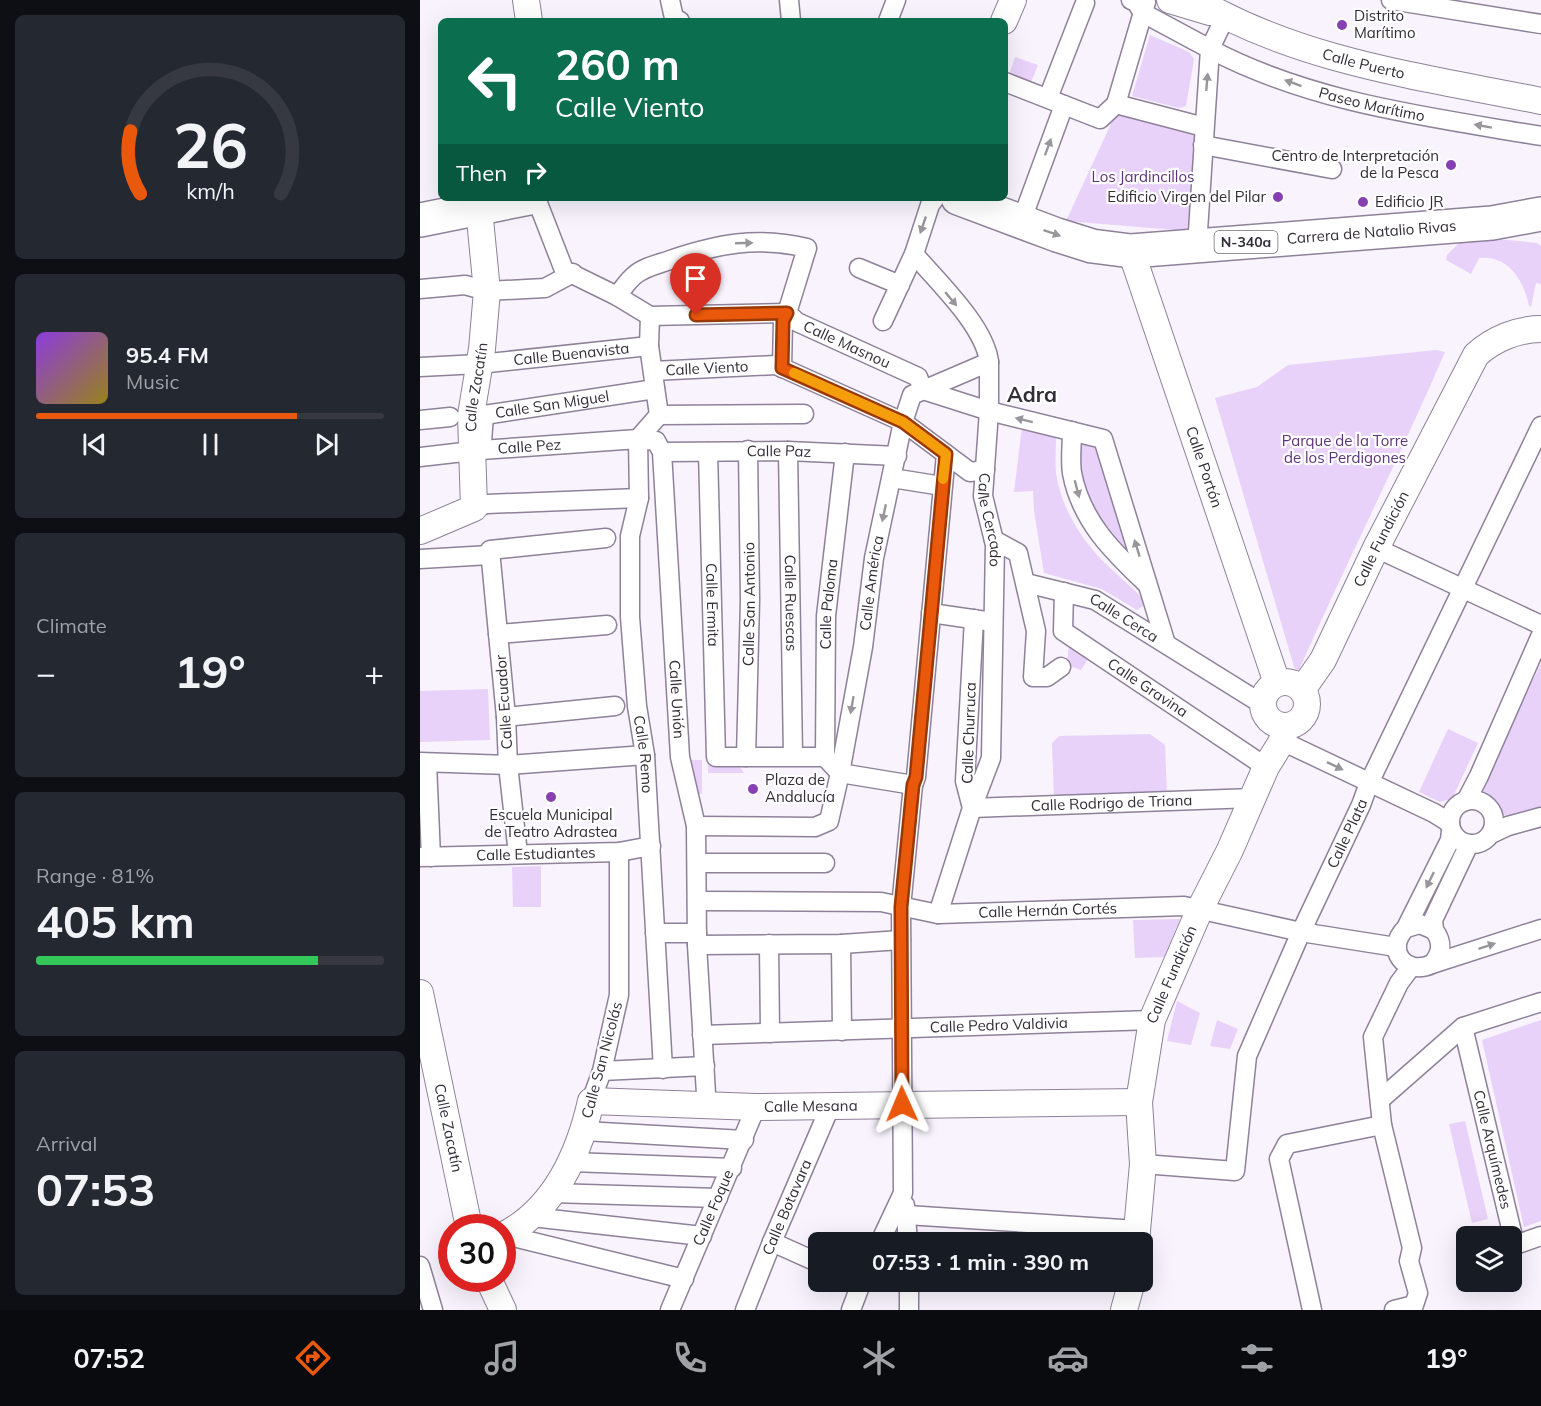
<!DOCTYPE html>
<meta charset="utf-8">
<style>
body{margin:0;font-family:Mulish,sans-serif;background:#242831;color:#f1f3f6;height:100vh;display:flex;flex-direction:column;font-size:22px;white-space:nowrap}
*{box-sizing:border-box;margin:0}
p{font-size:20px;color:#9ea1a6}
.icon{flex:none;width:33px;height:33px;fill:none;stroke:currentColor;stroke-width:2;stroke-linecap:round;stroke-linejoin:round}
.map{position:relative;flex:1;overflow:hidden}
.side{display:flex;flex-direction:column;gap:15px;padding:15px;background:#0d0f14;width:420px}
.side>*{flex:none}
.banner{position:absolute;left:18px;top:18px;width:570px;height:183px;border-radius:9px;box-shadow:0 6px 24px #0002;background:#0b6e4f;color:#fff;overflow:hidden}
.fabs{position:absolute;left:1036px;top:1226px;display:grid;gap:12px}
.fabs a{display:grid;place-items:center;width:66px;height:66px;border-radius:9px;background:#171b24;box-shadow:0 6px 24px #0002;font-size:30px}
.speed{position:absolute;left:18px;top:1214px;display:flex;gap:12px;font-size:30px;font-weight:700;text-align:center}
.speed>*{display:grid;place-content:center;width:78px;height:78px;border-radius:50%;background:#171b24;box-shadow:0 6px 24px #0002;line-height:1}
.speed .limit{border:9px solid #d22;background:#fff;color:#111}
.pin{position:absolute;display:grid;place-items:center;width:51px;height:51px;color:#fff;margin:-62px -26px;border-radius:50% 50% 50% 0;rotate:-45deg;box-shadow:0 0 6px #0007}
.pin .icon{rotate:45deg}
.me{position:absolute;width:66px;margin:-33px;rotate:359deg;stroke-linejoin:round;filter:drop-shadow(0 0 4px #0008)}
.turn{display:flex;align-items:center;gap:21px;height:126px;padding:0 18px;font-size:27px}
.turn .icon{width:78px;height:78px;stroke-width:2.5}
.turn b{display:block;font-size:42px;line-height:51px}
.then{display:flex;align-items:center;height:57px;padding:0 18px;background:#0003;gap:12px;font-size:22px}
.big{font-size:45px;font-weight:700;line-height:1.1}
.side .tile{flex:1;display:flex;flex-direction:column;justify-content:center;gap:9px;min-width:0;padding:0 21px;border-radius:9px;background:#242831}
.side .dial{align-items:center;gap:0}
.dial svg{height:156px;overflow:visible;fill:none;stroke:#363941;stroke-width:7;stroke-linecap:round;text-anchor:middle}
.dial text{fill:#f1f3f6;stroke:none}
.song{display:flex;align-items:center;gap:18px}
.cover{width:72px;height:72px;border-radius:9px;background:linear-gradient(135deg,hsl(270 70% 55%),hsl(50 70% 35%))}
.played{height:6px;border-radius:3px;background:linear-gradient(90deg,#ea580c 75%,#363941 75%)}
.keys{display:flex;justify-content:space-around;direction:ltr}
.heat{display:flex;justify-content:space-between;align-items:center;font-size:33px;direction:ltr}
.charge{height:9px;border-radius:4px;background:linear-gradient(90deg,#34c759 81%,#363941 0)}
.trip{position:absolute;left:388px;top:1232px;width:345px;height:60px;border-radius:9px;background:#171b24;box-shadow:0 6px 24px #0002;font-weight:700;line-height:60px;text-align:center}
.dock{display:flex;height:96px;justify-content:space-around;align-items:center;background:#090b0e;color:#9ea1a6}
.dock .icon{width:42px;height:42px}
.dock .active{color:#ea580c}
.dock b{font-size:27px;color:#f1f3f6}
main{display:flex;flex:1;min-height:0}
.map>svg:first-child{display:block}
.green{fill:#e8d2fa}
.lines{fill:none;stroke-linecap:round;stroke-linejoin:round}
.street-casing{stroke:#8e8199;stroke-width:21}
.secondary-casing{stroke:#8e8199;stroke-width:28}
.highway-casing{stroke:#8e8199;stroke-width:36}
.street{stroke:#fff;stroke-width:18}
.secondary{stroke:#fff;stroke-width:26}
.highway{stroke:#fff;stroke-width:33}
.oneway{fill:#99969b}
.route-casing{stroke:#983908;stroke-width:15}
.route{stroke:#ea580c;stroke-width:10}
.slow{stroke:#f59e0b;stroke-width:10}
.poi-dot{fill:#8740b2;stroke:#fff;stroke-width:2}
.labels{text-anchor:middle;stroke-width:4.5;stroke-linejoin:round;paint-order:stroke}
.shield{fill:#fff;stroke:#706c73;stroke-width:1.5}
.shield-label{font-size:14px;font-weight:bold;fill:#332d37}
.poi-label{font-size:15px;fill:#332d37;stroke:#fff;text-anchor:start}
.street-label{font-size:15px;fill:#332d37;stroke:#fff}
.park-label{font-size:15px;fill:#5d3379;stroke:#fff}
.district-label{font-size:21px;font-weight:bold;fill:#332d37;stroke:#fff}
</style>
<main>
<section class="side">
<div class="tile dial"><svg viewBox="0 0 100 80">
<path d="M14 69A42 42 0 1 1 86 69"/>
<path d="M14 69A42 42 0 0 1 9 37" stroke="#ea580c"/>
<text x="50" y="56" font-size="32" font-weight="700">26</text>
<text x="50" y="72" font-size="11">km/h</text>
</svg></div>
<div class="tile">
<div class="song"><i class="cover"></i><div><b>95.4 FM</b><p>Music</p></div></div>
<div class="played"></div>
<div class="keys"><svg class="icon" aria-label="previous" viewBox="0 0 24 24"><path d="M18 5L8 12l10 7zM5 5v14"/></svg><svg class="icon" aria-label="pause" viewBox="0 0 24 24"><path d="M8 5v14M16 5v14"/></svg><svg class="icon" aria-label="next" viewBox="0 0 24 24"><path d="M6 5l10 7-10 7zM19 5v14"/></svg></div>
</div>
<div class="tile"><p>Climate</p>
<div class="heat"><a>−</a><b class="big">19°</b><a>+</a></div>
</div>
<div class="tile"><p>Range · 81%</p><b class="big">405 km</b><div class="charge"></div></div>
<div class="tile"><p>Arrival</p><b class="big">07:53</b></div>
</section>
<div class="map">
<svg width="1121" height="1310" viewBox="0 0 1121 1310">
<rect width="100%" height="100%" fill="#f8f3fd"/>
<!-- green -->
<path class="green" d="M730 35 769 52 774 59 766 106 759 108 712 96Z
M595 57 618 65 611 82 589 75Z
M696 113 779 131 767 231 646 221Z
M1078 239 1117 243 1121 246V284L1116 283 1111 307 1109 306C1104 281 1089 255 1059 258L1051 274 1026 260 1027 255 1042 240Z
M1016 350 1025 352C979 459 926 563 879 670H875L795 398 837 387 868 365Z
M602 427 636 435C636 447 635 461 636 473 641 508 662 541 687 565 699 577 718 591 726 604L717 610 682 589 624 573 614 511 613 491 594 492Z
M659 441 678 447 718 567 681 530 658 471Z
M649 643 670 656 661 670 647 665Z
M1121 664V810L1097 816 1083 815 1064 795 1062 783Z
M68 689 70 740 0 742V691Z
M1028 729 1058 743 1032 799 1020 802 999 792Z
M730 734 745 745 747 795 634 798 632 743 639 736Z
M266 760H282V794H276Z
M288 764 319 765 324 773H288Z
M121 866V907H93L92 867Z
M760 919 744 957 715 958 713 920Z
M757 1001 780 1013 771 1045 747 1041Z
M797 1020 818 1029 810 1049 790 1046Z
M1121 1020V1221L1104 1227 1062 1040Z
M1045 1121 1068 1219 1052 1223 1029 1124Z"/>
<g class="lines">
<defs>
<g id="street">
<path d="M250 0 254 18 260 21"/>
<path d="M369 0 371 21"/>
<path d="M711 0 716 2 723 13 790 49 777 246"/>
<path d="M971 0 1121 24"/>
<path id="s1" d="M805 17 790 49C892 103 1009 117 1121 136"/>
<path d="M468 21 476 0"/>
<path d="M585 82 680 119 696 104 726 2"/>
<path d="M628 98 665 3"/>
<path d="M696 104 784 127"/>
<path d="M783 145 912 169"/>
<path id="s2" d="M116 198 144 270 197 296 230 316 367 313 377 322 498 377 503 390 569 411 683 439 746 644"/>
<path d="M601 222 644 105"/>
<path id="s3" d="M494 254C517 281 565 326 569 362V411L563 496 575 545 571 758 552 808 833 798"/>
<path d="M439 268 480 285"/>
<path d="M0 289 45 285 67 291 125 288 153 273"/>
<path d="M197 296C203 289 208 280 215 275 224 267 239 264 250 260 297 244 337 236 387 248L367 313 363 321 362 368"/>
<path id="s4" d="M230 316 229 346 239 415 218 439 236 441 242 452 260 757 276 826 277 945 286 1094 285 1105"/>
<path d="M463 321 494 254 510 205 515 198"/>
<path id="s5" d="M0 367 59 364 229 346"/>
<path id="s6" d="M233 371 356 365 483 422 550 472 565 470"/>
<path d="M239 415 384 414"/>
<path d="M0 420 30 417"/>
<path d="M652 431C652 445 650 460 652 473 661 521 693 552 727 584"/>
<path id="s7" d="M62 442 64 415 235 389"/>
<path id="s8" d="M368 451 373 756"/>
<path id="s9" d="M242 452 368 451 477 456"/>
<path id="s10" d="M288 452 296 757H405L420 773 493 785"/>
<path id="s11" d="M0 457 61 450 218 439 219 498 210 536V617L217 706 225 755 243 1069"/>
<path d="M472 478 522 486"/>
<path d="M54 508 67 504 219 498"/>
<path d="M574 540 598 553 616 631 613 677H627L641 667"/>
<path d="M956 548 1121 625"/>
<path d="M0 559 70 555"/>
<path id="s12" d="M606 583 675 600 834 699 844 696"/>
<path id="s13" d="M644 592 643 631 846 767"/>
<path d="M511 613 566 621"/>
<path d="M78 634 187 625"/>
<path d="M86 717 195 706"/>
<path d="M862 741 1014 813 1030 823"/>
<path id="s14" d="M326 757 330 600 328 450"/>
<path id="s15" d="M405 757 406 616 425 453"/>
<path d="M0 762 88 765 225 755"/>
<path d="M7 763 11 857"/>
<circle cx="1052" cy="822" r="22"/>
<path d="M1046 801 1059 776 1121 635"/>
<path id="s16" d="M276 826 395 827 409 821 420 773 443 647 454 558 483 422 492 395 569 362"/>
<path d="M1071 834 1088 826 1121 817"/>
<path d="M98 854 88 765 86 717 70 550 186 538"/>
<path id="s17" d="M0 857 199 852 231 846"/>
<path d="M277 863H405"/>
<path id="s18" d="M277 901 461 902 518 914 764 906 881 932 976 947"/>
<path d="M518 914 552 808 545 781 554 619"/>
<path d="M986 928 1000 924 1014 930C1023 942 1022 953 1012 964 985 977 964 949 986 928L1030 840 1031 831"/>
<path d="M1014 930 1013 920 1049 844"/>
<path d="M235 933H277"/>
<path d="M349 944 350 1033"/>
<path d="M421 944 422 1031"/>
<path d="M277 945 421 944 481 940"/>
<path d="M1012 964 1121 929"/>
<path id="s19" d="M1043 1027 1095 1245 1121 1236"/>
<path id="s20" d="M282 1035 732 1020"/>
<path d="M182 1071 285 1066"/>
<path d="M961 1099 1043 1027 1121 1002"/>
<path d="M171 1101 182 1071 199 995V852"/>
<path d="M164 1131 324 1140"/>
<path d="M152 1162 312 1168"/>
<path id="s21" d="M723 1164 815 1171 827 1056 881 932 941 805 949 783 1121 426"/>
<path d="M132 1193 298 1198"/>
<path d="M485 1205 488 1242"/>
<path d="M487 1215 717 1230"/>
<path d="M112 1217 282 1236"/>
<path d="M85 1235 264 1279"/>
<path d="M352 1242 399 1263"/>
<path d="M460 1242 483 1193 481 907 493 785 496 777 526 454"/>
<path d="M0 1266 13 1310"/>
<path d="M489 1281V1310"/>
<path id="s22" d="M250 1310 336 1107"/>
<path id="s23" d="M325 1310 352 1242 410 1107"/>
<path d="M431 1310 442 1281"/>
<path d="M892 1310 859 1159 867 1144 962 1125"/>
<path d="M974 1310 994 1305 998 1293 989 1261 992 1248 962 1125 953 1037 979 983 991 967"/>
</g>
<g id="secondary">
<path d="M106 0 109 21"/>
<path d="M750 0 790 12"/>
<path id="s24" d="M776 0C881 62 1004 77 1121 101"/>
<path d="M584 21 593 0"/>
<path id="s25" d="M711 251 857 683"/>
<path id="s26" d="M0 531 54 508 51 415 62 349 67 291 59 209"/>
<circle cx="865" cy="704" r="22"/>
<path id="s27" d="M882 690 903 660 956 548 1056 355C1073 339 1098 329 1121 329"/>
<path id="s28" d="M0 993 49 1227"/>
<path id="s29" d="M82 1236C134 1210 159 1154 171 1101L336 1107 719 1102"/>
<path id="s30" d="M716 1242 723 1164 719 1102 732 1020 780 909 810 850 846 767 862 741 866 727"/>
<path d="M68 1278 83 1310"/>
<path d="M704 1310 712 1281"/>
</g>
<g id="highway">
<path id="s31" d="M538 198 637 235 672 246 711 251 1072 223 1121 214"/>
<path d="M0 220 109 198"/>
</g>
</defs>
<!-- street casing -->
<use href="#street" class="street-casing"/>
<!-- secondary casing -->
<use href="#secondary" class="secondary-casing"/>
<!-- highway casing -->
<use href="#highway" class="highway-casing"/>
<!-- street -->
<use href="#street" class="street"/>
<!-- secondary -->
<use href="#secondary" class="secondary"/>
<!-- highway -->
<use href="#highway" class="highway"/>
</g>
<!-- one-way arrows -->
<defs><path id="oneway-solid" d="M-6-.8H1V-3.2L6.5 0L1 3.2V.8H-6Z" transform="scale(1.5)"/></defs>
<g class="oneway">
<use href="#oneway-solid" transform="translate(787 82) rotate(-85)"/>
<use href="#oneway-solid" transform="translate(873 83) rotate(-160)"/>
<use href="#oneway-solid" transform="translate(1063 126) rotate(-170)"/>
<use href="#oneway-solid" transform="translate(628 147) rotate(-70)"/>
<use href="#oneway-solid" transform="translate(503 225) rotate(109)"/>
<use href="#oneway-solid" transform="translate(632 233) rotate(19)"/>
<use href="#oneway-solid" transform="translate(324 243) rotate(-2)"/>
<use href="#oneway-solid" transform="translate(531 299) rotate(50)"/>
<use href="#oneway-solid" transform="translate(604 420) rotate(-166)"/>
<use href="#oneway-solid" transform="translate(657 489) rotate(75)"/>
<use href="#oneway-solid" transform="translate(464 513) rotate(102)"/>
<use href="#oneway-solid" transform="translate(717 548) rotate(-107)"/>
<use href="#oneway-solid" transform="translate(432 705) rotate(100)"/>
<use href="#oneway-solid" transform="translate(915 766) rotate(26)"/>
<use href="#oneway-solid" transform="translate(1010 880) rotate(116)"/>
<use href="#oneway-solid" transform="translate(1067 946) rotate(-18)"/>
</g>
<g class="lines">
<defs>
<path id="route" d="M276 315 367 313 363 321 362 368 483 422 526 454 496 777 493 785 481 907 482 1104"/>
</defs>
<!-- route casing -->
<use href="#route" class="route-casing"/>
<!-- route -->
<use href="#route" class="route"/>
<!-- slow -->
<path class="slow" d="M374 373 483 422 526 454 523 479"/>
</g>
<!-- markers -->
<g class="poi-dot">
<circle cx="922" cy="25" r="6"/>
<circle cx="1031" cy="165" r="6"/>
<circle cx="858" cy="197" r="6"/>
<circle cx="943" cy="202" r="6"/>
<circle cx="333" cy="789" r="6"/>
<circle cx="131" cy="797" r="6"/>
</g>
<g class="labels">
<!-- shield labels -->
<rect class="shield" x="794.5" y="231" width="63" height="22" rx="4.5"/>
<g class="shield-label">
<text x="826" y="247">N-340a</text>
</g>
<!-- poi labels -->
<g class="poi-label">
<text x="934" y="21">Distrito<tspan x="934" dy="17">Marítimo</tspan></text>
<text x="1019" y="161" text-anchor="end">Centro de Interpretación<tspan x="1019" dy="17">de la Pesca</tspan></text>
<text x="846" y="202" text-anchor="end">Edificio Virgen del Pilar</text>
<text x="955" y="207">Edificio JR</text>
<text x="345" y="785">Plaza de<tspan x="345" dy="17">Andalucía</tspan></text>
<text x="131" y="820" text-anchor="middle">Escuela Municipal<tspan x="131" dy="17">de Teatro Adrastea</tspan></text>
</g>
<!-- street labels -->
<g class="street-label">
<text dy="5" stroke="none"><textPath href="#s24" startOffset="180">Calle Puerto</textPath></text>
<text dy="5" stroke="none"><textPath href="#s1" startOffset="207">Paseo Marítimo</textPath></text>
<text dy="5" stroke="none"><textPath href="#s31" startOffset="423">Carrera de Natalio Rivas</textPath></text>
<text dy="5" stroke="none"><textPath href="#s2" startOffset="380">Calle Masnou</textPath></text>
<text dy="5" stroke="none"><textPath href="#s5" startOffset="152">Calle Buenavista</textPath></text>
<text dy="5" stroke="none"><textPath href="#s6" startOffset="54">Calle Viento</textPath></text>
<text dy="5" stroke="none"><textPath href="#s26" startOffset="180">Calle Zacatín</textPath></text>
<text dy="5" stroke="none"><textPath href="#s7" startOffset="96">Calle San Miguel</textPath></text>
<text dy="5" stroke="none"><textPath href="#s11" startOffset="110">Calle Pez</textPath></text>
<text dy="5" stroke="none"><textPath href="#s9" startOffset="117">Calle Paz</textPath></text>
<text dy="5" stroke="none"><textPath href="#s25" startOffset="228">Calle Portón</textPath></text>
<text dy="5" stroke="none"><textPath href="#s3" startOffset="292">Calle Cercado</textPath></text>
<text dy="5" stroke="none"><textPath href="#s27" startOffset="171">Calle Fundición</textPath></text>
<text dy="5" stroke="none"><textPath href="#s16" startOffset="376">Calle América</textPath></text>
<text dy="5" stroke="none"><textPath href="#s14" startOffset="153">Calle San Antonio</textPath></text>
<text dy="5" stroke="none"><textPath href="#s8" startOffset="152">Calle Ruescas</textPath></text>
<text dy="5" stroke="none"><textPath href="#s10" startOffset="153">Calle Ermita</textPath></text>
<text dy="5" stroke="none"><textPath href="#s15" startOffset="153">Calle Paloma</textPath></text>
<text dy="5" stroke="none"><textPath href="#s12" startOffset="105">Calle Cerca</textPath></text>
<text dy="5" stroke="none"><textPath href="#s13" startOffset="141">Calle Gravina</textPath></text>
<text dy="5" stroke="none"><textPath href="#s4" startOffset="410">Calle Unión</textPath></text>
<text transform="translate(84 702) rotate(-94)" y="5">Calle Ecuador</text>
<text transform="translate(549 733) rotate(-88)" y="5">Calle Churruca</text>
<text dy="5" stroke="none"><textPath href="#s11" startOffset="536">Calle Remo</textPath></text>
<text dy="5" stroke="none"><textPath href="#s3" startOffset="724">Calle Rodrigo de Triana</textPath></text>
<text dy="5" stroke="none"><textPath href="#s21" startOffset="452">Calle Plata</textPath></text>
<text dy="5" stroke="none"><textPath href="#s17" startOffset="116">Calle Estudiantes</textPath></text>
<text dy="5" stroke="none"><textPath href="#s18" startOffset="352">Calle Hernán Cortés</textPath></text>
<text dy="5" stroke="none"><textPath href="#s30" startOffset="273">Calle Fundición</textPath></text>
<text dy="5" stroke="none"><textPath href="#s20" startOffset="297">Calle Pedro Valdivia</textPath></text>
<text transform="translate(182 1060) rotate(-75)" y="5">Calle San Nicolás</text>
<text dy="5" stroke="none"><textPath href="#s29" startOffset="387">Calle Mesana</textPath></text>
<text dy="5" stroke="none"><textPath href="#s28" startOffset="138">Calle Zacatín</textPath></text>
<text dy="5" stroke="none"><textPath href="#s19" startOffset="126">Calle Arquímedes</textPath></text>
<text dy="5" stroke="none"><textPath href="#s23" startOffset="111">Calle Botavara</textPath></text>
<text dy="5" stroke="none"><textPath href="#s22" startOffset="111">Calle Foque</textPath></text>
</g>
<!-- park labels -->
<g class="park-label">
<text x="723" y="182">Los Jardincillos</text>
<text x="925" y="446">Parque de la Torre<tspan x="925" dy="17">de los Perdigones</tspan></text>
</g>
<!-- district labels -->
<g class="district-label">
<text x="612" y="402">Adra</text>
</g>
</g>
</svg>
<div class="fabs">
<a><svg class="icon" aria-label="layers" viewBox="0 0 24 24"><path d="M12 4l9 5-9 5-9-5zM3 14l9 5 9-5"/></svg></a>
</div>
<div class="speed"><div class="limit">30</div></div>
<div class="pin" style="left:276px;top:315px;background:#d93025"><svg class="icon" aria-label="arrive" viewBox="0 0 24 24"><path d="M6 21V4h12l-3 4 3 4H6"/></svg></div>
<svg class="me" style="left:482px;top:1104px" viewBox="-20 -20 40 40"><path d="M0-17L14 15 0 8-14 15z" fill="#ea580c" stroke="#fff" stroke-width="4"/></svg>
<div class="trip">07:53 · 1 min · 390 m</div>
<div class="banner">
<div class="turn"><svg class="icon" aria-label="left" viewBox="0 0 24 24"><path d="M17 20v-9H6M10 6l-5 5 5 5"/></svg><div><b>260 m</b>Calle Viento</div></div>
<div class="then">Then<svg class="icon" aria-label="right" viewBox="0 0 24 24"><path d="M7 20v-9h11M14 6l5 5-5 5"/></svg></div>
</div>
</div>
</main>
<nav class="dock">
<b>07:52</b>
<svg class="icon active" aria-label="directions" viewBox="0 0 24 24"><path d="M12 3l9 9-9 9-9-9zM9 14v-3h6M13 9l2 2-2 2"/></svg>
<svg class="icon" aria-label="music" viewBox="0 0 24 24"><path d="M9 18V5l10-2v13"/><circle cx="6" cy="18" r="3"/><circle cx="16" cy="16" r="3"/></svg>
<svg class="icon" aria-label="phone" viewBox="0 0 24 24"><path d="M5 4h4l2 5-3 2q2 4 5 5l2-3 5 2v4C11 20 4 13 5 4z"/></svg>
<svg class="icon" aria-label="climate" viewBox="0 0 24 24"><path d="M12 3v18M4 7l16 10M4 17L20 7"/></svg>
<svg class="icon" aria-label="car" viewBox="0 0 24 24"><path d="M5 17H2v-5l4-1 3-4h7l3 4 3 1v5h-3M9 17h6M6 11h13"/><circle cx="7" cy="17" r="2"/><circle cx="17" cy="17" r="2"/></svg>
<svg class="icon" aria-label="filters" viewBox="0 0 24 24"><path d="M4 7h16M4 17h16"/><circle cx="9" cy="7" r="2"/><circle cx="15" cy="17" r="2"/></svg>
<b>19°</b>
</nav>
